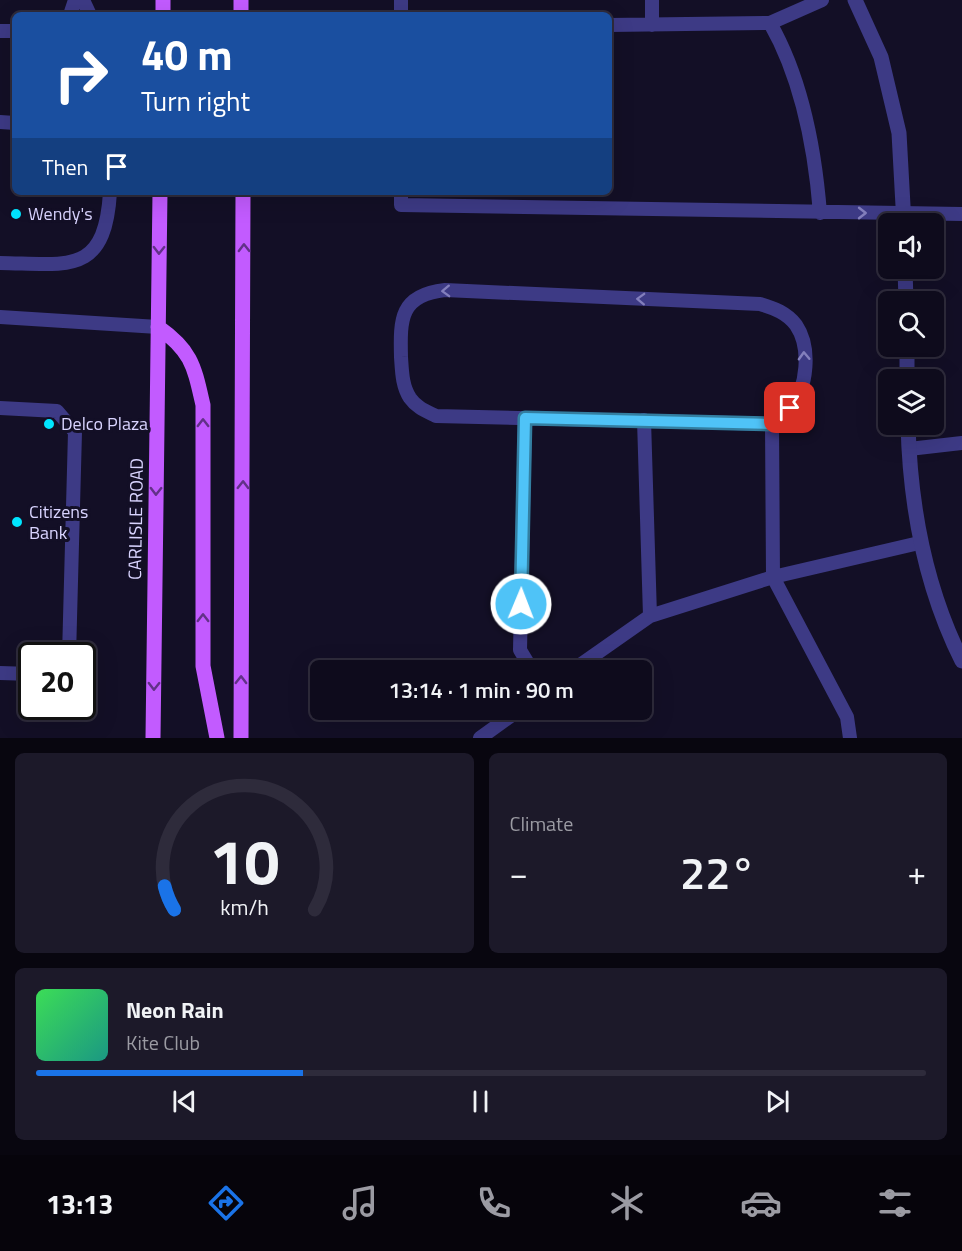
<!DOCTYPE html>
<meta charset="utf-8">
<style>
body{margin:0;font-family:"Titillium Web",sans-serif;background:#1c1929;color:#f1f3f6;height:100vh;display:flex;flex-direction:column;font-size:22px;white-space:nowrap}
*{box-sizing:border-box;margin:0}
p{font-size:20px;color:#9b9ba3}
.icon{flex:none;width:33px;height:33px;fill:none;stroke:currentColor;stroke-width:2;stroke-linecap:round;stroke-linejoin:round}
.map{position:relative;height:738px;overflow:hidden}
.side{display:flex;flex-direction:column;gap:15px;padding:15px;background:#08060f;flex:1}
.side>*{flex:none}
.hud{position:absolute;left:12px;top:12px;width:600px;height:183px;border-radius:9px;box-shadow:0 6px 24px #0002,0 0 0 2px #2e2b3b;background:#1a4fa0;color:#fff;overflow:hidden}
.tools{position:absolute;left:878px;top:213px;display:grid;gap:12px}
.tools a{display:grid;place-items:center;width:66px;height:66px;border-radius:9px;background:#0e0b1c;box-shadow:0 6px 24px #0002,0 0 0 2px #2e2b3b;font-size:30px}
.speed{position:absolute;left:18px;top:642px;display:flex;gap:12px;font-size:30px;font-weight:700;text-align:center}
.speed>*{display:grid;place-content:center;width:78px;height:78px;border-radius:50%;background:#0e0b1c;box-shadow:0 6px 24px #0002,0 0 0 2px #2e2b3b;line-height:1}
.speed .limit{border:3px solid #111;border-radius:9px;background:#fff;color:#111}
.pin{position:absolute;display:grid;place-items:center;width:51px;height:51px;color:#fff;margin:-26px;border-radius:12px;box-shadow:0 3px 9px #0006}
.me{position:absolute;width:66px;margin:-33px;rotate:1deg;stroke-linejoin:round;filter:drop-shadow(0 0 4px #0008)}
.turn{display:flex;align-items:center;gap:21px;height:126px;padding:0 30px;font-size:27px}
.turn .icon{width:78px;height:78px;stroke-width:2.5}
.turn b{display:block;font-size:42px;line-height:51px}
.then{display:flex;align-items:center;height:57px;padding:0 30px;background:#0003;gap:12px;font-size:22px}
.big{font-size:45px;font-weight:600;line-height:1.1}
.side .tile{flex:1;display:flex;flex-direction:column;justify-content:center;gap:9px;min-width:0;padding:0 21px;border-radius:9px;background:#1c1929}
.side .dial{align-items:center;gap:0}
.dial svg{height:156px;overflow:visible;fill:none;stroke:#2e2b3b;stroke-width:7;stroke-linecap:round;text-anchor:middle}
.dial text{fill:#f1f3f6;stroke:none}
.song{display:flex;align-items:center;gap:18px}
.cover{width:72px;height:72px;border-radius:9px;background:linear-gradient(135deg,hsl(130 70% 55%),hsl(170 70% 35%))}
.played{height:6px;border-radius:3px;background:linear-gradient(90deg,#1a73e8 30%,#2e2b3b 30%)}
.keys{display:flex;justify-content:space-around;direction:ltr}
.heat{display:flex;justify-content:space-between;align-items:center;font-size:33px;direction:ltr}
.side .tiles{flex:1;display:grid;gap:15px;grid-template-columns:1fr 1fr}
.tile:last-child{grid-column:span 2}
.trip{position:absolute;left:310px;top:660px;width:342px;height:60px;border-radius:9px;background:#0e0b1c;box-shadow:0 6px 24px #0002,0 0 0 2px #2e2b3b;font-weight:600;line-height:60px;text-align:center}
.tab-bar{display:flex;height:96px;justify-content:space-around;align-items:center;background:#06040b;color:#9b9ba3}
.tab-bar .icon{width:42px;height:42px}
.tab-bar .selected{color:#1a73e8}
.tab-bar b{font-size:27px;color:#f1f3f6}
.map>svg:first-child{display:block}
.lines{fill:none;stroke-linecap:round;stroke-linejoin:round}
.service{stroke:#3d3a85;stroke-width:14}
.tertiary{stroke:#3d3a85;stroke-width:15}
.primary{stroke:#c25bff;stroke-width:15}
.oneway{stroke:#837fbc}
.oneway2{stroke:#623188}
.route-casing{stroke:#337fa1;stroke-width:15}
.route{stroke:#4fc3f7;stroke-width:10}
.poi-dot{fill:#00e5ff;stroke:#130f26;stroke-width:2}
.labels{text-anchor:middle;stroke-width:6;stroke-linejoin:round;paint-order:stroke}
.poi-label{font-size:18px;fill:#d9d4ff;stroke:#130f26;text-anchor:start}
.street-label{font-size:18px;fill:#d9d4ff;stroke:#130f26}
</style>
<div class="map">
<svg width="962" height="738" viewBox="0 0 962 738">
<rect width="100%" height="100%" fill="#130f26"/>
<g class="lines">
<!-- service -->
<path class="service" d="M83 0 90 15
M401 0V15
M652 0V25
M70 15 75 0
M770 23C802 79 815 150 820 213
M609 25 770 23 822 0
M0 31H15
M0 122 15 123
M401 192V205L962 214
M0 263C68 264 105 276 110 192
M0 317 158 327
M0 408 57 411 75 432 69 656
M525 418 520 650 532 670
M644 420 650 616
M772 424C778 419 785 414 790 408 808 388 811 347 796 325 787 313 774 308 760 304L445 290C400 295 400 319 401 357 402 371 402 386 410 398 417 408 426 411 436 416L772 424 773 577 847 717 850 738
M909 449 962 443
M573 670 650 616 773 577 919 543
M0 673 32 674
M480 738 519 710"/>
<!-- tertiary -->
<path class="tertiary" d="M855 0 881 57 899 133 904 224
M905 268 906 302
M907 346V380
M908 424C910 507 925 587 962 661"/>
<!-- primary -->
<path class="primary" d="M241 0V15
M163 15V0
M158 327C192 351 194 366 203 405V666L217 738
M153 738 160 192
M241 738 243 192"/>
</g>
<!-- one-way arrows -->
<defs><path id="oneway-chevron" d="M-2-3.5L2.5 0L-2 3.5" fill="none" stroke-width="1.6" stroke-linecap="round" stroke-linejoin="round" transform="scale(1.5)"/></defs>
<g class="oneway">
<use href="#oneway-chevron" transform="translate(862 213)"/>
<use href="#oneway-chevron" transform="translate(446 291) rotate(178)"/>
<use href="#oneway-chevron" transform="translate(641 299) rotate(-178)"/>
<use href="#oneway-chevron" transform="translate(804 356) rotate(-92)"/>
</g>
<g class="oneway2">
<use href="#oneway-chevron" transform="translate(244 248) rotate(-91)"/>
<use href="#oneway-chevron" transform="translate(159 250) rotate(91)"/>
<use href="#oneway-chevron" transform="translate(203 423) rotate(-90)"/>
<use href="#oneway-chevron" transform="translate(243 485) rotate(-89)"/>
<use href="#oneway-chevron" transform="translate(156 491) rotate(91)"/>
<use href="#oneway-chevron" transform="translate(203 618) rotate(-90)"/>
<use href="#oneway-chevron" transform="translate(241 680) rotate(-89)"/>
<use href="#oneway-chevron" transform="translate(154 686) rotate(91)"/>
</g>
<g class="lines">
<defs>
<path id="route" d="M521 604 525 418 772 424 790 408"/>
</defs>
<!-- route casing -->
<use href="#route" class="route-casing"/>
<!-- route -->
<use href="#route" class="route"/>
</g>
<!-- markers -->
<g class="poi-dot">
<circle cx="16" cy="214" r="6"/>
<circle cx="49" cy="424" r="6"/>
<circle cx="17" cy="522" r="6"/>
</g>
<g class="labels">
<!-- poi labels -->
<g class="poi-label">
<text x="28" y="220">Wendy's</text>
<text x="61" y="430">Delco Plaza</text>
<text x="29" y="518">Citizens<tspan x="29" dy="21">Bank</tspan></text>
</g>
<!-- street labels -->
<g class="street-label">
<text transform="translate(136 519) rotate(-89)" y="6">CARLISLE ROAD</text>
</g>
</g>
</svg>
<div class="tools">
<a><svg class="icon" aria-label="sound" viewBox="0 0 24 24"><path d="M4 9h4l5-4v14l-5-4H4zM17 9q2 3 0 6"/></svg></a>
<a><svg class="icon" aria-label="search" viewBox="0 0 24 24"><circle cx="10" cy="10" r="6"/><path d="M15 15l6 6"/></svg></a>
<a><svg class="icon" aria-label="layers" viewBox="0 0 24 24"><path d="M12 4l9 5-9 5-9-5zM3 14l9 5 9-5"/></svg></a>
</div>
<div class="speed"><div class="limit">20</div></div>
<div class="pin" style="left:790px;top:408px;background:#d93025"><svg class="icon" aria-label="arrive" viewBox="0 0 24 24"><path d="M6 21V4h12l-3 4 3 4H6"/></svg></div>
<svg class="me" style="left:521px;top:604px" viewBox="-20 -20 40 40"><circle r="17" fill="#4fc3f7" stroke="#fff" stroke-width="3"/><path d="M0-11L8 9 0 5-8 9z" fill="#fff"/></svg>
<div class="trip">13:14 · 1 min · 90 m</div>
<div class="hud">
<div class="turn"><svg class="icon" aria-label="right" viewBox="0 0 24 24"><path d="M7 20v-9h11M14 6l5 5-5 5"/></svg><div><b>40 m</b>Turn right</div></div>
<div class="then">Then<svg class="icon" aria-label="arrive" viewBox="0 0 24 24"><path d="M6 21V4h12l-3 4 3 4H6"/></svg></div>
</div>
</div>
<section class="side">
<div class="tiles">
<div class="tile dial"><svg viewBox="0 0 100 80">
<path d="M14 69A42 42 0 1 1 86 69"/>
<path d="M14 69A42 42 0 0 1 9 57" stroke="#1a73e8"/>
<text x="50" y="56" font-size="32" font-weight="700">10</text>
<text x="50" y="72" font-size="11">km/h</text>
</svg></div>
<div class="tile"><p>Climate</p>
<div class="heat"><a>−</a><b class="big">22°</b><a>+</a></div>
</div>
<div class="tile">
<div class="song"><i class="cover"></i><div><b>Neon Rain</b><p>Kite Club</p></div></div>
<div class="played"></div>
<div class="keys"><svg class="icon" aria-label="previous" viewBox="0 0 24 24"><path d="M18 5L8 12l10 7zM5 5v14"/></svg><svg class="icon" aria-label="pause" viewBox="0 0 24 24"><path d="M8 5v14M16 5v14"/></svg><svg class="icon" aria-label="next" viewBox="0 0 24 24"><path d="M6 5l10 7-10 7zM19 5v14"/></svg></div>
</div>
</div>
</section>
<nav class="tab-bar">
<b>13:13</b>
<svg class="icon selected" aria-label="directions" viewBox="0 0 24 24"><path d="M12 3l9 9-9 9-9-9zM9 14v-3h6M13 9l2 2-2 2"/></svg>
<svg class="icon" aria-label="music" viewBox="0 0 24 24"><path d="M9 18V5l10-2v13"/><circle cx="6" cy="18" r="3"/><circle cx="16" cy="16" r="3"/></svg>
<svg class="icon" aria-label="phone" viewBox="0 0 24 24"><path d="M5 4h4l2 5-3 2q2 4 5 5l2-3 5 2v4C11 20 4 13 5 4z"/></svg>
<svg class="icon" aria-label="climate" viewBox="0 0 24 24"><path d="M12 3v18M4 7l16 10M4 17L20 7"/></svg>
<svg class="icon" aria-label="car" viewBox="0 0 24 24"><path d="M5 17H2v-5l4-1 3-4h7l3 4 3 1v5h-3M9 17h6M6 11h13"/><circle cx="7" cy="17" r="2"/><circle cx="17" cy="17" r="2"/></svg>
<svg class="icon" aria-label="filters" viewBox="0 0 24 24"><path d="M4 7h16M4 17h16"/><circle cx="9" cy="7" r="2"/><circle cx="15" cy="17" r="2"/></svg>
</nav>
